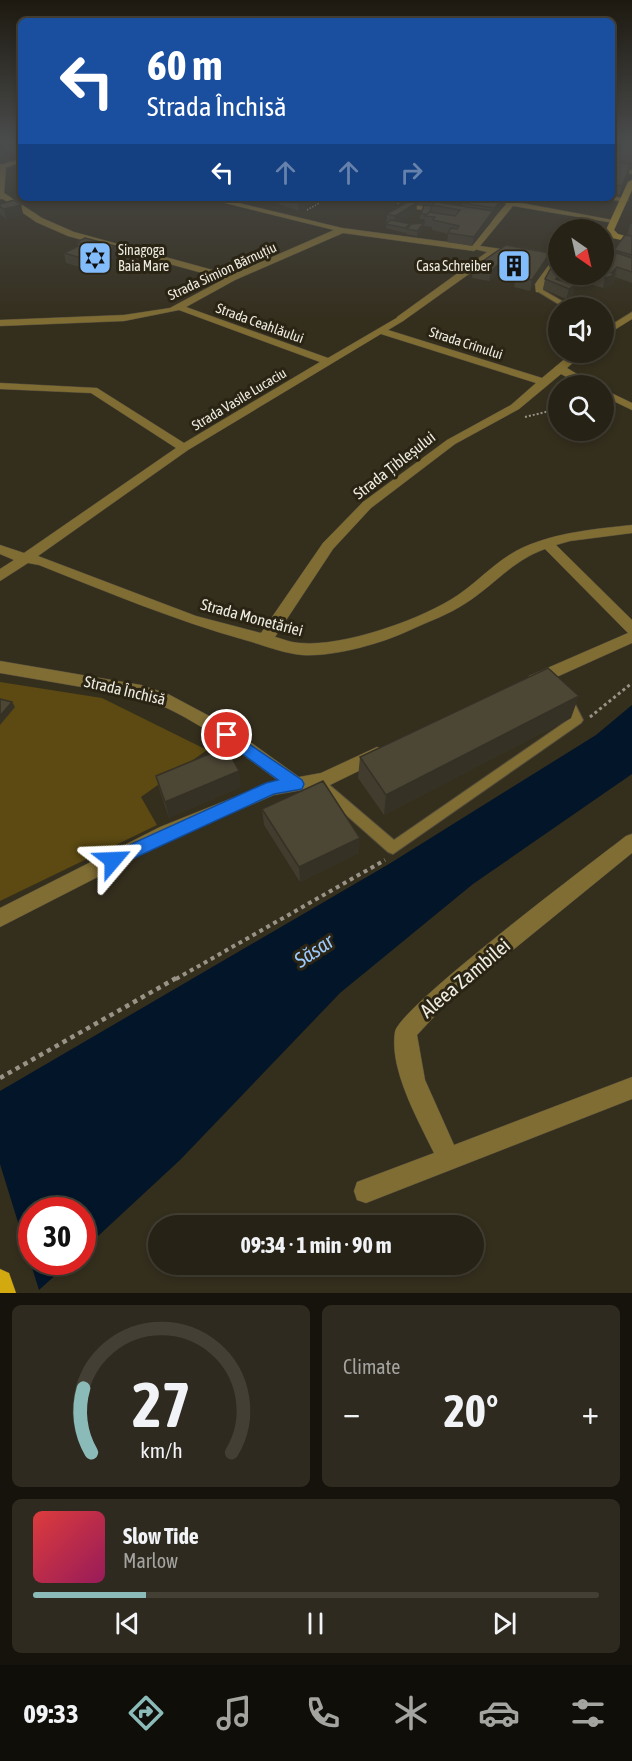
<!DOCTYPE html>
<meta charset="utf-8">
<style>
body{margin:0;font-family:"Asap Condensed",sans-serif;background:#2f2a1f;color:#f1f3f6;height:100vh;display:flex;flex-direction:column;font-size:22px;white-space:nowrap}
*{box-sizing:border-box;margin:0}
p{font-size:20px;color:#a4a4a1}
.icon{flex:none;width:33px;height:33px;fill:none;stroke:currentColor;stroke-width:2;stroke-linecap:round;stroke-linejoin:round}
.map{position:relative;height:1293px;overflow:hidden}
.panel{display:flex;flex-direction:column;gap:12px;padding:12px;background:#15130c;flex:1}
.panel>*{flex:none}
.banner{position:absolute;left:18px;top:18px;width:597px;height:183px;border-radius:9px;box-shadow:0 3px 9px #0003,0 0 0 2px #433f35;background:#1a4fa0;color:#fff;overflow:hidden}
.needle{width:39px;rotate:146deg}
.fabs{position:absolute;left:548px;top:219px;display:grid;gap:12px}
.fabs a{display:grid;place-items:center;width:66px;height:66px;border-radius:50%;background:#272216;box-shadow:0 3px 9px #0003,0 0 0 2px #433f35;font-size:30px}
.speed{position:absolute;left:18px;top:1197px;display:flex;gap:12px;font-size:30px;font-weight:700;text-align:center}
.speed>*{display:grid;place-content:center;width:78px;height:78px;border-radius:50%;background:#272216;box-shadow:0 3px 9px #0003,0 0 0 2px #433f35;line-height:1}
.speed .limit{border:9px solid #d22;background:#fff;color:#111}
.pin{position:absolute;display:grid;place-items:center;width:51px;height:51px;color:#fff;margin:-26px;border:3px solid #fff;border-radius:50%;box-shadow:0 2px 6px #0007}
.me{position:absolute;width:66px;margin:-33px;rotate:64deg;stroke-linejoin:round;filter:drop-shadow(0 0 4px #0008)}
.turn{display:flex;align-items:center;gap:21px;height:126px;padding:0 30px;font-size:27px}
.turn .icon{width:78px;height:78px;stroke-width:2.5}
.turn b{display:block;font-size:42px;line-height:51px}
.lanes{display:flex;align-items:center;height:57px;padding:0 30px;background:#0003;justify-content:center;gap:30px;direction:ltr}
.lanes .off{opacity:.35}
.big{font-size:45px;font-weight:700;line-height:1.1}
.panel .widget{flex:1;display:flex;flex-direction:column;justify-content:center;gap:9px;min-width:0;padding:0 21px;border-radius:9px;background:#2f2a1f}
.panel .dial{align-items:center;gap:0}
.dial svg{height:156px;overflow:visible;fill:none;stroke:#433f35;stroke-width:7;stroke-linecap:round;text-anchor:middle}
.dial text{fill:#f1f3f6;stroke:none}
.song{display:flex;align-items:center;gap:18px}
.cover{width:72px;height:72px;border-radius:9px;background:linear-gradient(135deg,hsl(0 70% 55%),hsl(330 70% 35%))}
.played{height:6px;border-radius:3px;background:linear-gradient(90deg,#8bbbb9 20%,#433f35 20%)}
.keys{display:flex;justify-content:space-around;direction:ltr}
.heat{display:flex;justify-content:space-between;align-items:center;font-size:33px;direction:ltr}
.panel .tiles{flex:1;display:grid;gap:12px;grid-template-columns:1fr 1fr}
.widget:last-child{grid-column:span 2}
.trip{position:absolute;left:148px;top:1215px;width:336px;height:60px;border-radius:30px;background:#272216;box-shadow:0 3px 9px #0003,0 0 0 2px #433f35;font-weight:700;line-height:60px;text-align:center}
.tabs{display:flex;height:96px;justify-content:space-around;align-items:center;background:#100e09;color:#a4a4a1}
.tabs .icon{width:42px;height:42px}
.tabs .current{color:#8bbbb9}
.tabs b{font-size:27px;color:#f1f3f6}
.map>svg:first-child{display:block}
.green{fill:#5c4a12}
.water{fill:#031529}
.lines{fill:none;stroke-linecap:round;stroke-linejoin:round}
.service-casing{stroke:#524c3c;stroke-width:2}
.pedestrian-casing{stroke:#524c3c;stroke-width:1}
.minor-casing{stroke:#524c3c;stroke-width:1}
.tertiary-casing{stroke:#524c3c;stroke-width:1}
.secondary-casing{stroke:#524c3c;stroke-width:1}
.primary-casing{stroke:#524c3c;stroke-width:1}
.path-far4{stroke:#989386;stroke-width:1.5;stroke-dasharray:1.5 1.5;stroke-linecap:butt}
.path-far3{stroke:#989386;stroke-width:2;stroke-dasharray:2 2;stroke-linecap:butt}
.path-far2{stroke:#989386;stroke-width:3;stroke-dasharray:3 3;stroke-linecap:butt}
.path-far1{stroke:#989386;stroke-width:4;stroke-dasharray:4 4;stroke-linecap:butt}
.path{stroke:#989386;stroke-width:4.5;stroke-dasharray:4.5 4.5;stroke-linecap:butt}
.service{fill:#806d34;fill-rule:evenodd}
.pedestrian{fill:#806d34;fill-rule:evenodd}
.minor{fill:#806d34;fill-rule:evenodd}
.tertiary{fill:#806d34;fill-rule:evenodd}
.secondary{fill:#af8f29;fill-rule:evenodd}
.primary{fill:#d3a910;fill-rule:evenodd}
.wall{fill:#413c2e}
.shaded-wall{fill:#353125}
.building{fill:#4c4635;stroke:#353125;stroke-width:1.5}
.route{fill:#1a73e8;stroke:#114b97;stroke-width:1.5}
.labels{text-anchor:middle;stroke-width:6;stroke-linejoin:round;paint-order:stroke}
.far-poi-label{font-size:14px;fill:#eeebe0;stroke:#2a2414;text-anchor:start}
.far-street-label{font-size:14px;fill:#eeebe0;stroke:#2a2414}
.street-label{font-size:16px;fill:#eeebe0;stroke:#2a2414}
.near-street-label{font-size:20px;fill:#eeebe0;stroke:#2a2414}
.near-water-label{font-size:21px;font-style:italic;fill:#9ccafe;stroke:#2a2414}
</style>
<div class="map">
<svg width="632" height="1293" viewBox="0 0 632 1293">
<rect width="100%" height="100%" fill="#342e1d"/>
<!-- green -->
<path class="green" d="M0 682 102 698 207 750 141 797 157 825 0 901Z"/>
<!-- water -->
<path class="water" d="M632 705V774L473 884 340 993 180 1160 83 1250 82 1210H32V1262H70L39 1290 0 1164V1091L389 864 596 735Z"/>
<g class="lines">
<defs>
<path id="service" d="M612 196 628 200 625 202 610 199Z
M537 289H541L574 308H565L537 291Z
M603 320 615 325 616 326 613 328 603 324Z
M567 696 571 697 573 700 583 720 581 723 393 854 388 852 318 790 316 786 318 782 322 781 326 782 394 840 571 718 561 700 563 697Z"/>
<path id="pedestrian" d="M479 198 509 200 519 198 516 202 618 221 614 223 513 206 480 246 558 257C558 270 545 280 542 292H536L535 284 551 262 497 254 403 321H397V317L487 252 470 248 506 204Z
M408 204 452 211 456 213 452 215 411 208Z
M611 231 615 233 603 238V233Z
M603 255 632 263V269L603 261Z"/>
<path id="minor" d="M0 164 6 166 4 193 42 218 74 232 231 275 334 230 205 198H218L342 228 477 246 478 248 474 251 343 233 235 280 186 307 328 358 400 316 405 319 403 321 388 330 542 378 573 352H585L567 368 597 386H583L561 374 519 409 455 444 371 508 333 549 275 637C283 639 292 643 301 643 343 647 423 619 458 595 480 580 499 558 524 547 558 532 596 529 632 525V533L570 541 556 545 632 620V643L541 684H529L527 680 529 676 628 633 545 549C513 560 493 586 466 603 448 615 427 622 408 631 380 644 333 657 302 655 282 653 263 645 245 640 174 620 107 592 39 565L28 563 0 581V569L14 560 0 554V545L24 553 176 448 91 393 0 389V383L97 388 184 443 320 362 179 310 124 321 0 326V320L124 315 170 308 224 279 68 236 36 222 3 199H0ZM381 334 536 383 511 405 447 440 363 502 323 543 261 633 196 616 38 556 188 450Z
M612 167 632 170V174L612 171Z
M632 312V319L603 337V330Z
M603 389 632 403V410L603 396Z
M0 661 141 685 168 694 228 726 299 777 321 773 377 747 383 749 385 754 383 759 330 785 274 795 172 839 0 927V908L160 827 277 780C234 748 191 715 140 697L0 673Z
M632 834V853L444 1006 417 1035 425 1080 454 1145 632 1077V1099L366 1203 357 1200 354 1191 357 1182 434 1153C418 1120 389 1069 395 1032 399 1007 594 861 626 836Z"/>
<path id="tertiary" d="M21 159V163L0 169V165Z"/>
<path id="secondary" d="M632 180V190L614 230 618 234 632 238V242L612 238 606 230 628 182Z"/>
<path id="primary" d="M0 1269 9 1273 16 1293H0Z"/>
</defs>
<!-- service casing -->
<use href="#service" class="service-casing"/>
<!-- pedestrian casing -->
<use href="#pedestrian" class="pedestrian-casing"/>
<!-- minor casing -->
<use href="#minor" class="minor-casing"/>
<!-- tertiary casing -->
<use href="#tertiary" class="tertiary-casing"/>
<!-- secondary casing -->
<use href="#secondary" class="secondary-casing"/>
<!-- primary casing -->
<use href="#primary" class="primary-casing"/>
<!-- path-far4 -->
<path class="path-far4" d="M374 198 399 203
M307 210 328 198"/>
<!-- path-far3 -->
<path class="path-far3" d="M525 417 558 409"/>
<!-- path-far2 -->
<path class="path-far2" d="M590 717 632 683"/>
<!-- path-far1 -->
<path class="path-far1" d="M176 979 385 860"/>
<!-- path -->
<path class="path" d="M0 1078 178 977"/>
<!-- service -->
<use href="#service" class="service"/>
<!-- pedestrian -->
<use href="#pedestrian" class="pedestrian"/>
<!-- minor -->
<use href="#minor" class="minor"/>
<!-- tertiary -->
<use href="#tertiary" class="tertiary"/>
<!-- secondary -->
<use href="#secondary" class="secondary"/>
<!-- primary -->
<use href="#primary" class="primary"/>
</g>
<!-- wall -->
<path class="wall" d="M11 140H21V158L13 155V153L9 154 5 151 4 147 13 145 12 144Z
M612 140H632V169L630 168 620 195 612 194Z
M237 198H253L248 200Z
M261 198H321V199L299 211Z
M418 198H445L439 203 462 206V203L464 202 451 200V198H506L505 205 492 218V221L472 246 447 242 448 234 432 230V227L424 226 425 219H420L421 214 424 206 417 204Z
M417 203 416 212 400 222 410 224 424 223 423 228 417 236 406 234 407 231 405 233 386 228 387 214Z
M0 204 21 205 23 214 6 219 0 214Z
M632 223V235H627L630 225Z
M632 236V283L615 277 612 285 603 288 593 285 594 282 570 275V274H603L612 256 614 250Z
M77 242 115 246 116 256 106 262 100 259 83 268 66 263 64 253 78 246Z
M506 245 550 253 548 263 530 291 514 287 516 277 517 275 499 272 489 281 472 278 473 268Z
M545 279 561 281 575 285 573 295 566 299 543 289Z
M571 718 384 815 358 778 360 757Z
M156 776 241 787 169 818 160 792Z
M262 809 359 853 300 882 264 825Z"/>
<!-- shaded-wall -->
<path class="shaded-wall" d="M16 140H21V153L20 150 18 148Z
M12 149 13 153 9 154 8 150Z
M5 157 6 162H0V158Z
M631 164 629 173 620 195 622 186Z
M298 198H321V199L299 211Z
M433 198H445L435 206 432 205V208Z
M503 198H506L505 205 492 218 494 208Z
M417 203 416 212 394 225 395 216Z
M21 205 23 214 6 219 4 209Z
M493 211 492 221 472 246 474 237Z
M424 223 423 228 417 236V231Z
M115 246 116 256 106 262 104 252Z
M98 250 100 259 83 268 81 258Z
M550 253 548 263 530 291 532 280Z
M501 262 499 272 489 281 491 271Z
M617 267 612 285 603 288 605 278Z
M560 274H566L558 284 556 279Z
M575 285 573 295 566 299 569 289Z
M579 696 571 718 384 815 386 795Z
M12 702 15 707 0 725V716Z
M239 771 241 787 169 818 165 802Z
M360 838 359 853 300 882 299 867Z"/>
<!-- building -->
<path class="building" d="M612 140 632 141V145L612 143Z
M21 143 20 150 11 146Z
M15 145 11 146 12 149 8 150 4 147Z
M3 154 5 157 0 158V155Z
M612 162 631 164 622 186 612 184Z
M469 198H504L494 208 462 203Z
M14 200 21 205 4 209 0 207V204Z
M409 201 417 203 395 216 387 214Z
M436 202 493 211 474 237 448 233 451 228 457 229 459 226 433 220 435 217 425 216 429 212 455 216 460 210 432 205Z
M424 205 432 206 430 212 427 214H421Z
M391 220 410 224 405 228 386 224Z
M424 223 417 231 407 229 411 224Z
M625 235 632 236V255L614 250Z
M85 238 115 246 104 252 98 250 81 258 64 253 83 244 77 242Z
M506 245 550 253 532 280 516 277 525 267 514 264 501 262 491 271 473 268Z
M617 253 632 258V272L617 267 611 273 615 275 605 278 596 275 603 274V262Z
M558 255V274H560L556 279 575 285 569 289 545 279Z
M548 668 579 696 386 795 360 757Z
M0 699 12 702 0 716Z
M226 747 239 771 165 802 156 776Z
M323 781 360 838 299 867 262 809Z"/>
<!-- sky -->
<linearGradient id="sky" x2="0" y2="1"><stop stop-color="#1d1910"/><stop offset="0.44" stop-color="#4a4c4c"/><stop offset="1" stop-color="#4a4c4c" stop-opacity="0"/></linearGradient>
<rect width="632" height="321" fill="url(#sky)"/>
<!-- route -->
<path class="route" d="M227 729 302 780 304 784 302 789 274 794 119 865 113 868 107 865 104 860 107 855 266 783 278 780 222 739 220 735 222 730Z"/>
<!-- icons -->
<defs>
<symbol id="synagogue-square" viewBox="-11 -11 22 22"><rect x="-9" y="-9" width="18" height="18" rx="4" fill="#83bcfb" stroke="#2a2414"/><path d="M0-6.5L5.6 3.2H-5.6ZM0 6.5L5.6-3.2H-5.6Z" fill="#111"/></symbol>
<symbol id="building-square" viewBox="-11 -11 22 22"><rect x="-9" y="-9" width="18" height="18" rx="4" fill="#83bcfb" stroke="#2a2414"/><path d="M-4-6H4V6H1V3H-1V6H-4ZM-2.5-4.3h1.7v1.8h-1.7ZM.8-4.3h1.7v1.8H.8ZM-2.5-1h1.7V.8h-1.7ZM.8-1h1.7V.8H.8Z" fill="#111"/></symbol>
</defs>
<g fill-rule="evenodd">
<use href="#synagogue-square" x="76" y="239" width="38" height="38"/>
<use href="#building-square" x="495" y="247" width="38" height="38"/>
</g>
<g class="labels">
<!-- far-poi labels -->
<g class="far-poi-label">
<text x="118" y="255">Sinagoga<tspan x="118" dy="16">Baia Mare</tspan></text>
<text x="491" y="271" text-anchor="end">Casa Schreiber</text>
</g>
<!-- far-street labels -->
<g class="far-street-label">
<text transform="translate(222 271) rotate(-25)" y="5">Strada Simion Bărnuțiu</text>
<text transform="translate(260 323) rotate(20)" y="5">Strada Ceahlăului</text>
<text transform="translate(466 343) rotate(18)" y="5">Strada Crinului</text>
<text transform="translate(239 399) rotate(-31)" y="5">Strada Vasile Lucaciu</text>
</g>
<!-- street labels -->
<g class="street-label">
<text transform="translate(394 465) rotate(-38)" y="6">Strada Țibleșului</text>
<text transform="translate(252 617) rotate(15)" y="6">Strada Monetăriei</text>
<text transform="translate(125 690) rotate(13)" y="6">Strada Închisă</text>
</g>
<!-- near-street labels -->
<g class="near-street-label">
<text transform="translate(465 978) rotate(-40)" y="7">Aleea Zambilei</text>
</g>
<!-- near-water labels -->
<g class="near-water-label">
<text transform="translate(314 951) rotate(-34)" y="7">Săsar</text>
</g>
</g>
</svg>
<div class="fabs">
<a><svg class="needle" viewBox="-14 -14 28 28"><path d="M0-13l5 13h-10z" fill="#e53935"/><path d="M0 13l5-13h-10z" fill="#a4a4a1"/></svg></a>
<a><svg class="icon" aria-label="sound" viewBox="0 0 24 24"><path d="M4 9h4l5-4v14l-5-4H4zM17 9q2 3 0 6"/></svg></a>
<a><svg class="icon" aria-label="search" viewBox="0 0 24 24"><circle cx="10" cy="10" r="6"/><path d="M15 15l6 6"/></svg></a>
</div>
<div class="speed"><div class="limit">30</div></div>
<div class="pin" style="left:227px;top:735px;background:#d93025"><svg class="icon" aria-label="arrive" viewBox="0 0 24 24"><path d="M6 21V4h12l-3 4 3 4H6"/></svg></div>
<svg class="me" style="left:113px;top:860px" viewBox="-20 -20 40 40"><path d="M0-17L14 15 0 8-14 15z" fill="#1a73e8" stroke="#fff" stroke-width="4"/></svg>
<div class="trip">09:34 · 1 min · 90 m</div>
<div class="banner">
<div class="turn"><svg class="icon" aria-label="left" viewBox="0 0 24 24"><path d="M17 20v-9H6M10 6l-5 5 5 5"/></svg><div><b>60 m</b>Strada Închisă</div></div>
<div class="lanes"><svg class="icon" aria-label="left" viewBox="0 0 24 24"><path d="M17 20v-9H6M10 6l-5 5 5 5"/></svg><svg class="icon off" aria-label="ahead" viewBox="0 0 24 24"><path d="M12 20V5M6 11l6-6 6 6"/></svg><svg class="icon off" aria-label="ahead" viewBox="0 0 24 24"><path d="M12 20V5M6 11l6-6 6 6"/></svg><svg class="icon off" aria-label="right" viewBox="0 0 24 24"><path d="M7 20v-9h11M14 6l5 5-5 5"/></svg></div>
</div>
</div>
<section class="panel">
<div class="tiles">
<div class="widget dial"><svg viewBox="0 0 100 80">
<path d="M14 69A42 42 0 1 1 86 69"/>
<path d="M14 69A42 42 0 0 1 10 36" stroke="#8bbbb9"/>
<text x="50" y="56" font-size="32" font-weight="700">27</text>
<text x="50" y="72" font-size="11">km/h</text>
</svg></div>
<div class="widget"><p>Climate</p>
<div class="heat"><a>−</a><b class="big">20°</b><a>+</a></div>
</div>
<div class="widget">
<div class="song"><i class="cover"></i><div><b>Slow Tide</b><p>Marlow</p></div></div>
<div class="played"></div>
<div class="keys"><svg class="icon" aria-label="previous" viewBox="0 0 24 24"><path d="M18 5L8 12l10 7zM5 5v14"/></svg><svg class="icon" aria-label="pause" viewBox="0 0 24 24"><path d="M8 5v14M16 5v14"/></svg><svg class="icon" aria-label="next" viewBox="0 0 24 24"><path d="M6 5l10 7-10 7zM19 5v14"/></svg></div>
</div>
</div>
</section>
<nav class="tabs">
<b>09:33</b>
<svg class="icon current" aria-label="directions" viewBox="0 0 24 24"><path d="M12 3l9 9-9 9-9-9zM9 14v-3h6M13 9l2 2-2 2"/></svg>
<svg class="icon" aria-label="music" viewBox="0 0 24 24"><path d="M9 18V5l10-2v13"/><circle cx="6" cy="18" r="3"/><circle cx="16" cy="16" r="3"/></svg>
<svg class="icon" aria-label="phone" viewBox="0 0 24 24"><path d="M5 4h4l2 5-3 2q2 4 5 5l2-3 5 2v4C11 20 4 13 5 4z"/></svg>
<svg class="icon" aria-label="climate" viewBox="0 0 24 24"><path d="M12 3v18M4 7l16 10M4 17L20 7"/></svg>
<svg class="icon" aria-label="car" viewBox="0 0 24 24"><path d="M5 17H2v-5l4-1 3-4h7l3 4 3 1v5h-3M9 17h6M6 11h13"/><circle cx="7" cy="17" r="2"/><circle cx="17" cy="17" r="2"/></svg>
<svg class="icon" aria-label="filters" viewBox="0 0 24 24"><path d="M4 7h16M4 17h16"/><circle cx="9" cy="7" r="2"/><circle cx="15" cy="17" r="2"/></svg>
</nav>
